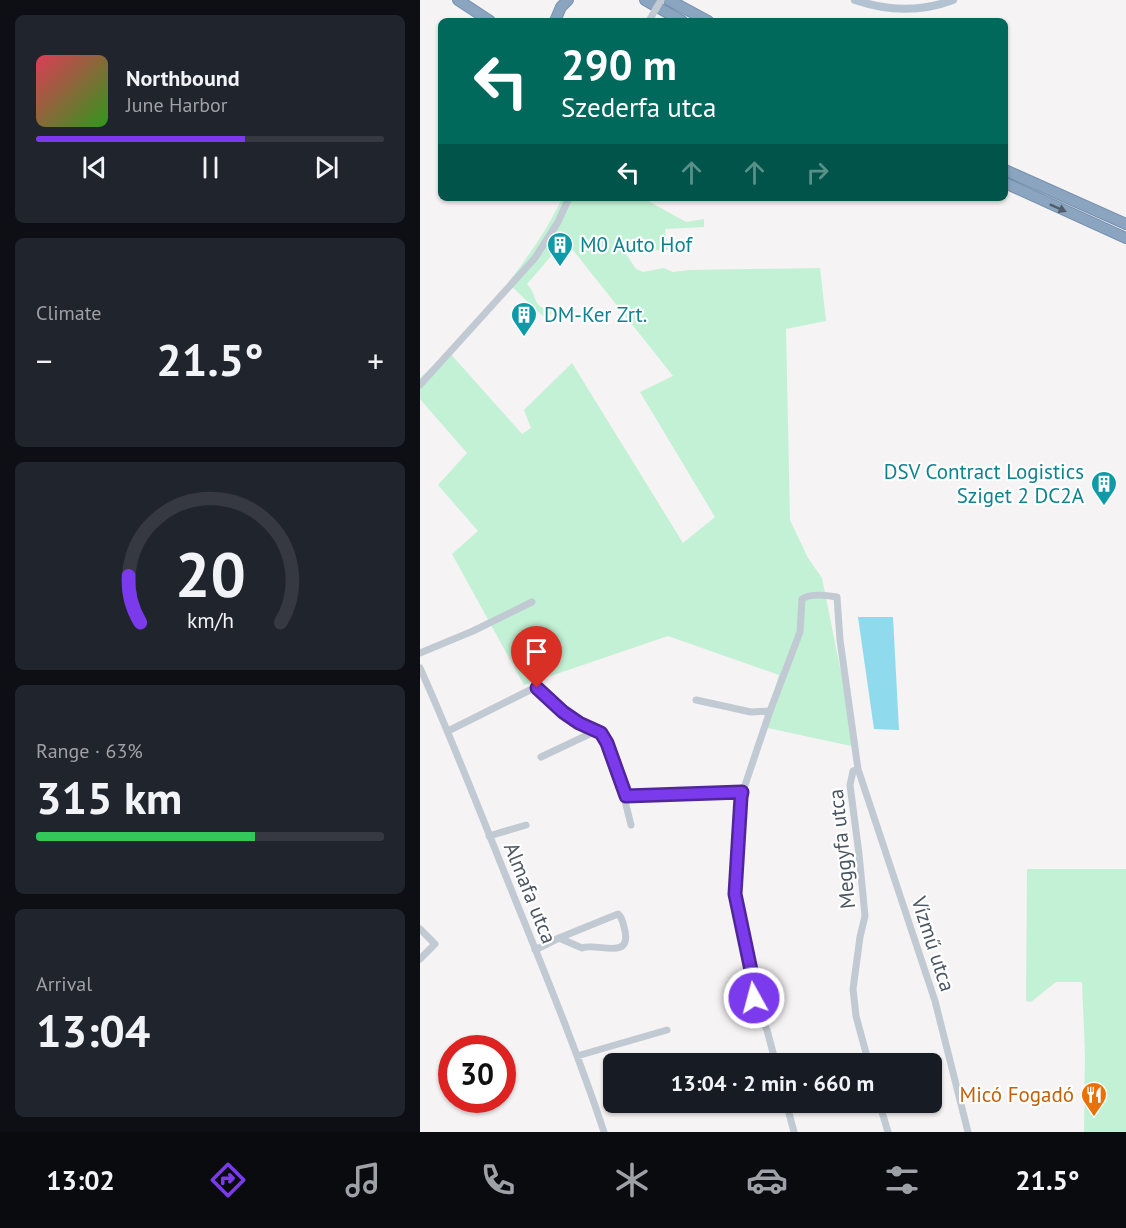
<!DOCTYPE html>
<meta charset="utf-8">
<style>
body{margin:0;font-family:"PT Sans",sans-serif;background:#20242c;color:#f1f3f6;height:100vh;display:flex;flex-direction:column;font-size:22px;white-space:nowrap}
*{box-sizing:border-box;margin:0}
p{font-size:20px;color:#9ea1a6}
.icon{flex:none;width:33px;height:33px;fill:none;stroke:currentColor;stroke-width:2;stroke-linecap:round;stroke-linejoin:round}
.map{position:relative;flex:1;overflow:hidden}
.sheet{display:flex;flex-direction:column;gap:15px;padding:15px;background:#0d0f14;width:420px}
.sheet>*{flex:none}
.guide{position:absolute;left:18px;top:18px;width:570px;height:183px;border-radius:9px;box-shadow:0 2px 4px #0004;background:#00695c;color:#fff;overflow:hidden}
.speed{position:absolute;left:18px;top:1035px;display:flex;gap:12px;font-size:30px;font-weight:700;text-align:center}
.speed>*{display:grid;place-content:center;width:78px;height:78px;border-radius:50%;background:#171b24;box-shadow:0 2px 4px #0004;line-height:1}
.speed .limit{border:9px solid #d22;background:#fff;color:#111}
.pin{position:absolute;display:grid;place-items:center;width:51px;height:51px;color:#fff;margin:-62px -26px;border-radius:50% 50% 50% 0;rotate:-45deg;box-shadow:0 0 6px #0007}
.pin .icon{rotate:45deg}
.me{position:absolute;width:66px;margin:-33px;rotate:353deg;stroke-linejoin:round;filter:drop-shadow(0 0 4px #0008)}
.turn{display:flex;align-items:center;gap:21px;height:126px;padding:0 24px;font-size:27px}
.turn .icon{width:78px;height:78px;stroke-width:2.5}
.turn b{display:block;font-size:42px;line-height:51px}
.lanes{display:flex;align-items:center;height:57px;padding:0 24px;background:#0003;justify-content:center;gap:30px;direction:ltr}
.lanes .off{opacity:.35}
.big{font-size:45px;font-weight:800;line-height:1.1}
.sheet .widget{flex:1;display:flex;flex-direction:column;justify-content:center;gap:9px;min-width:0;padding:0 21px;border-radius:9px;background:#20242c}
.sheet .dial{align-items:center;gap:0}
.dial svg{height:156px;overflow:visible;fill:none;stroke:#363941;stroke-width:7;stroke-linecap:round;text-anchor:middle}
.dial text{fill:#f1f3f6;stroke:none}
.song{display:flex;align-items:center;gap:18px}
.cover{width:72px;height:72px;border-radius:9px;background:linear-gradient(135deg,hsl(350 70% 55%),hsl(110 70% 35%))}
.played{height:6px;border-radius:3px;background:linear-gradient(90deg,#7c3aed 60%,#363941 60%)}
.keys{display:flex;justify-content:space-around;direction:ltr}
.heat{display:flex;justify-content:space-between;align-items:center;font-size:33px;direction:ltr}
.charge{height:9px;border-radius:4px;background:linear-gradient(90deg,#34c759 63%,#363941 0)}
.trip{position:absolute;left:183px;top:1053px;width:339px;height:60px;border-radius:9px;background:#171b24;box-shadow:0 2px 4px #0004;font-weight:800;line-height:60px;text-align:center}
.menu{display:flex;height:96px;justify-content:space-around;align-items:center;background:#090b0e;color:#9ea1a6}
.menu .icon{width:42px;height:42px}
.menu .current{color:#7c3aed}
.menu b{font-size:27px;color:#f1f3f6}
main{display:flex;flex:1;min-height:0}
.map>svg:first-child{display:block}
.green{fill:#c3f1d5}
.water{fill:#90daee}
.lines{fill:none;stroke-linecap:round;stroke-linejoin:round}
.highway-casing{stroke:#7690ad;stroke-width:12}
.minor{stroke:#c1cad2;stroke-width:7}
.major{stroke:#b3c2d1;stroke-width:8}
.highway{stroke:#8ba5c1;stroke-width:10}
.minor-bridge{stroke:#c1cad2;stroke-width:7}
.oneway{fill:#505e6b}
.route-casing{stroke:#51269a;stroke-width:15}
.route{stroke:#7c3aed;stroke-width:10}
.labels{text-anchor:middle;stroke-width:4.5;stroke-linejoin:round;paint-order:stroke}
.culture-label{font-size:21px;fill:#0d838f;stroke:#fff;text-anchor:start}
.street-label{font-size:21px;fill:#4a5661;stroke:#fff}
.food-label{font-size:21px;fill:#c56008;stroke:#fff;text-anchor:end}
</style>
<main>
<section class="sheet">
<div class="widget">
<div class="song"><i class="cover"></i><div><b>Northbound</b><p>June Harbor</p></div></div>
<div class="played"></div>
<div class="keys"><svg class="icon" aria-label="previous" viewBox="0 0 24 24"><path d="M18 5L8 12l10 7zM5 5v14"/></svg><svg class="icon" aria-label="pause" viewBox="0 0 24 24"><path d="M8 5v14M16 5v14"/></svg><svg class="icon" aria-label="next" viewBox="0 0 24 24"><path d="M6 5l10 7-10 7zM19 5v14"/></svg></div>
</div>
<div class="widget"><p>Climate</p>
<div class="heat"><a>−</a><b class="big">21.5°</b><a>+</a></div>
</div>
<div class="widget dial"><svg viewBox="0 0 100 80">
<path d="M14 69A42 42 0 1 1 86 69"/>
<path d="M14 69A42 42 0 0 1 8 45" stroke="#7c3aed"/>
<text x="50" y="56" font-size="32" font-weight="700">20</text>
<text x="50" y="72" font-size="11">km/h</text>
</svg></div>
<div class="widget"><p>Range · 63%</p><b class="big">315 km</b><div class="charge"></div></div>
<div class="widget"><p>Arrival</p><b class="big">13:04</b></div>
</section>
<div class="map">
<svg width="706" height="1132" viewBox="0 0 706 1132">
<rect width="100%" height="100%" fill="#f5f3f3"/>
<!-- green -->
<path class="green" d="M142 198H223L266 222 284 219V227L245 229 248 250 204 251 216 269 223 272 244 268 253 272 269 270 400 268 406 321 366 329 370 520 388 558 402 578 436 747 343 727 359 675 248 636 104 685 32 554 58 531 18 485 47 453 0 399V378L28 351 102 434 111 428 104 410 152 363 263 543 295 517 220 392 253 376 145 240 107 284C119 297 110 306 132 311L128 321 88 283C109 255 128 229 142 198Z
M607 869H706V1132H664L665 1055 662 982H636L611 1002 606 1001Z"/>
<!-- water -->
<path class="water" d="M438 617H473L479 730 454 729Z"/>
<g class="lines">
<defs>
<path id="highway" d="M38 0 70 21
M225 0 262 21
M249 0 288 21
M135 21 141 7 148 0
M585 170 706 224
M585 183 706 238"/>
</defs>
<!-- highway casing -->
<use href="#highway" class="highway-casing"/>
<!-- minor -->
<path class="minor" d="M0 385 115 258 138 222 149 198
M0 653 53 631 112 602
M0 668C32 739 60 812 89 884 122 966 156 1048 184 1132
M276 700 331 712 350 711
M28 731 110 690 117 688 143 712 159 723 181 733 187 743 206 796 322 792
M121 757 176 731
M438 769 433 771 430 785 439 854 445 916 440 937 433 989 436 1016 449 1064
M206 796 205 801 211 825
M69 836 106 825
M0 929 15 944 0 959
M115 950 139 938 198 914C203 918 203 924 205 931 211 961 177 942 162 948L139 938
M157 1056 247 1030
M356 1064 347 1030 338 1010 335 998 332 975 315 894 321 797 350 711 380 632 382 599C391 593 406 595 417 597L420 640 438 769 515 1001 548 1132
M366 1102 374 1132
M459 1102 468 1132"/>
<!-- major -->
<path class="major" d="M435 0C467 11 501 12 533 0"/>
<!-- highway -->
<use href="#highway" class="highway"/>
<!-- minor-bridge -->
<path class="minor-bridge" d="M229 21 241 0"/>
</g>
<!-- one-way arrows -->
<defs><path id="oneway-solid" d="M-6-.8H1V-3.2L6.5 0L1 3.2V.8H-6Z" transform="scale(1.5)"/></defs>
<use class="oneway" href="#oneway-solid" transform="translate(638 208) rotate(24)"/>
<g class="lines">
<defs>
<path id="route" d="M117 688 143 712 159 723 181 733 187 743 206 796 322 792 321 797 315 894 332 975 334 998"/>
</defs>
<!-- route casing -->
<use href="#route" class="route-casing"/>
<!-- route -->
<use href="#route" class="route"/>
</g>
<!-- icons -->
<defs>
<symbol id="building-pin" viewBox="-11 -11 22 30"><path d="M0 17L-7.5 6A9.5 9.5 0 1 1 7.5 6Z" fill="#0f9aa8" stroke="#fff"/><path d="M-4-6H4V6H1V3H-1V6H-4ZM-2.5-4.3h1.7v1.8h-1.7ZM.8-4.3h1.7v1.8H.8ZM-2.5-1h1.7V.8h-1.7ZM.8-1h1.7V.8H.8Z" fill="#fff"/></symbol>
<symbol id="restaurant-pin" viewBox="-11 -11 22 30"><path d="M0 17L-7.5 6A9.5 9.5 0 1 1 7.5 6Z" fill="#e8710a" stroke="#fff"/><path d="M-5-6h1v4h1v-4h1v4h1v-4h1v5L-1.5 .5V6h-2V.5L-5-1ZM5-6V6H3V1.5H1.5Q1.5-4 5-6Z" fill="#fff"/></symbol>
</defs>
<g fill-rule="evenodd">
<use href="#building-pin" x="125" y="230" width="30" height="40"/>
<use href="#building-pin" x="89" y="300" width="30" height="40"/>
<use href="#building-pin" x="669" y="469" width="30" height="40"/>
<use href="#restaurant-pin" x="659" y="1080" width="30" height="40"/>
</g>
<g class="labels">
<!-- culture labels -->
<g class="culture-label">
<text x="160" y="252">M0 Auto Hof</text>
<text x="124" y="322">DM-Ker Zrt.</text>
<text x="664" y="479" text-anchor="end">DSV Contract Logistics<tspan x="664" dy="24">Sziget 2 DC2A</tspan></text>
</g>
<!-- street labels -->
<g class="street-label">
<text transform="translate(422 849) rotate(-96)" y="7">Meggyfa utca</text>
<text transform="translate(110 893) rotate(68)" y="7">Almafa utca</text>
<text transform="translate(513 944) rotate(72)" y="7">Vízmű utca</text>
</g>
<!-- food labels -->
<g class="food-label">
<text x="654" y="1102">Micó Fogadó</text>
</g>
</g>
</svg>
<div class="speed"><div class="limit">30</div></div>
<div class="pin" style="left:117px;top:688px;background:#d93025"><svg class="icon" aria-label="arrive" viewBox="0 0 24 24"><path d="M6 21V4h12l-3 4 3 4H6"/></svg></div>
<svg class="me" style="left:334px;top:998px" viewBox="-20 -20 40 40"><circle r="17" fill="#7c3aed" stroke="#fff" stroke-width="3"/><path d="M0-11L8 9 0 5-8 9z" fill="#fff"/></svg>
<div class="trip">13:04 · 2 min · 660 m</div>
<div class="guide">
<div class="turn"><svg class="icon" aria-label="left" viewBox="0 0 24 24"><path d="M17 20v-9H6M10 6l-5 5 5 5"/></svg><div><b>290 m</b>Szederfa utca</div></div>
<div class="lanes"><svg class="icon" aria-label="left" viewBox="0 0 24 24"><path d="M17 20v-9H6M10 6l-5 5 5 5"/></svg><svg class="icon off" aria-label="ahead" viewBox="0 0 24 24"><path d="M12 20V5M6 11l6-6 6 6"/></svg><svg class="icon off" aria-label="ahead" viewBox="0 0 24 24"><path d="M12 20V5M6 11l6-6 6 6"/></svg><svg class="icon off" aria-label="right" viewBox="0 0 24 24"><path d="M7 20v-9h11M14 6l5 5-5 5"/></svg></div>
</div>
</div>
</main>
<nav class="menu">
<b>13:02</b>
<svg class="icon current" aria-label="directions" viewBox="0 0 24 24"><path d="M12 3l9 9-9 9-9-9zM9 14v-3h6M13 9l2 2-2 2"/></svg>
<svg class="icon" aria-label="music" viewBox="0 0 24 24"><path d="M9 18V5l10-2v13"/><circle cx="6" cy="18" r="3"/><circle cx="16" cy="16" r="3"/></svg>
<svg class="icon" aria-label="phone" viewBox="0 0 24 24"><path d="M5 4h4l2 5-3 2q2 4 5 5l2-3 5 2v4C11 20 4 13 5 4z"/></svg>
<svg class="icon" aria-label="climate" viewBox="0 0 24 24"><path d="M12 3v18M4 7l16 10M4 17L20 7"/></svg>
<svg class="icon" aria-label="car" viewBox="0 0 24 24"><path d="M5 17H2v-5l4-1 3-4h7l3 4 3 1v5h-3M9 17h6M6 11h13"/><circle cx="7" cy="17" r="2"/><circle cx="17" cy="17" r="2"/></svg>
<svg class="icon" aria-label="filters" viewBox="0 0 24 24"><path d="M4 7h16M4 17h16"/><circle cx="9" cy="7" r="2"/><circle cx="15" cy="17" r="2"/></svg>
<b>21.5°</b>
</nav>
